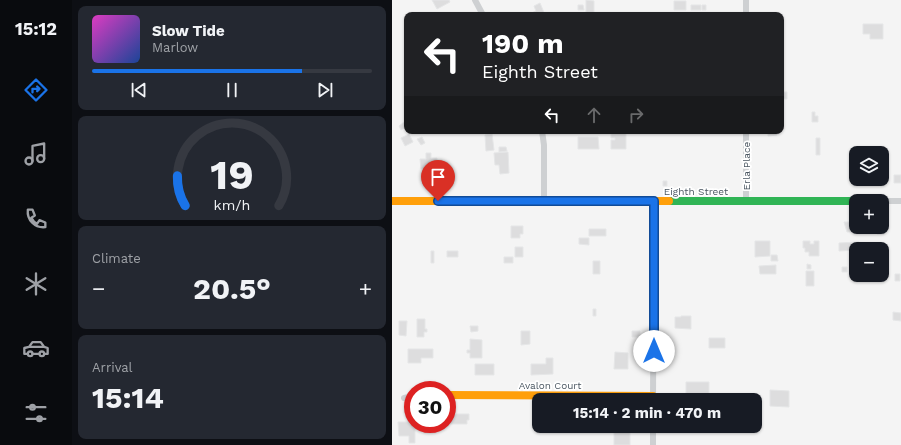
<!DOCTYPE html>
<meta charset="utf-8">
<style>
body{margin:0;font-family:"Work Sans",sans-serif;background:#242831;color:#f1f3f6;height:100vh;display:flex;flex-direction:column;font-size:15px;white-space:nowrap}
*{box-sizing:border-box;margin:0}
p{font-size:13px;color:#9ea1a6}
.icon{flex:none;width:22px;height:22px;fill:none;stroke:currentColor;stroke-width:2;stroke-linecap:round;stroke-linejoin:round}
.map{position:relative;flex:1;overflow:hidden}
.details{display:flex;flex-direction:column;gap:6px;padding:6px;background:#0d0f14;width:320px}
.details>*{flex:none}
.hud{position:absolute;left:12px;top:12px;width:380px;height:122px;border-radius:8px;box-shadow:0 1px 3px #0004;background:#202124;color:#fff;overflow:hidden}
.buttons{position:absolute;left:457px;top:146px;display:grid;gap:8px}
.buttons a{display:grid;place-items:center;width:40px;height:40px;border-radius:8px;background:#171b24;box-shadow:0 1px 3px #0004;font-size:20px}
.speed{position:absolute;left:12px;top:381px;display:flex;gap:8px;font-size:20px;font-weight:700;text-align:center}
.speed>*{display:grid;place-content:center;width:52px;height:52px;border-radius:50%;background:#171b24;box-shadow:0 1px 3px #0004;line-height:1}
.speed .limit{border:6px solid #d22;background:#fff;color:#111}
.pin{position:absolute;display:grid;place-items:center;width:34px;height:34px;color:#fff;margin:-41px -17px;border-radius:50% 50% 50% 0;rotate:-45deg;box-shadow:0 0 4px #0007}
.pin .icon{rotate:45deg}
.me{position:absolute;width:44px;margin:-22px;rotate:0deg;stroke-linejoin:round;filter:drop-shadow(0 0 3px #0008)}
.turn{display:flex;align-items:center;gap:14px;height:84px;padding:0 12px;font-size:18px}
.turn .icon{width:52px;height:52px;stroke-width:2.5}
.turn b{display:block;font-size:28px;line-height:34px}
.lanes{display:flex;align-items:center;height:38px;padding:0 12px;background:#0003;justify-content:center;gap:20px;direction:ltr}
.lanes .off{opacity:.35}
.big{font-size:30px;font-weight:700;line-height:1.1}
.details .tile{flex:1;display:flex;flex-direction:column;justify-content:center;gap:6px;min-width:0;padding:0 14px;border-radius:8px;background:#242831}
.details .dial{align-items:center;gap:0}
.dial svg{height:104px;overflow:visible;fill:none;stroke:#363941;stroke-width:7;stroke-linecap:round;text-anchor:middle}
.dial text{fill:#f1f3f6;stroke:none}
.song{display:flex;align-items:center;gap:12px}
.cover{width:48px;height:48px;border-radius:6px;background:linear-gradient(135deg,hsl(310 70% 55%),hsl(220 70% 35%))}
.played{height:4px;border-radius:2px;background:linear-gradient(90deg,#1a73e8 75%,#363941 75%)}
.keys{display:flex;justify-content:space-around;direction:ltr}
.heat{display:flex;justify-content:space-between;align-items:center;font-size:22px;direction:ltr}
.trip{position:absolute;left:140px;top:393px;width:230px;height:40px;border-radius:8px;background:#171b24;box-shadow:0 1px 3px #0004;font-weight:700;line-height:40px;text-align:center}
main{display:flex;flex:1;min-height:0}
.dock{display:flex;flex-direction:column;width:72px;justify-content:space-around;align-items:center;background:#090b0e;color:#9ea1a6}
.dock .icon{width:28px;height:28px}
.dock .selected{color:#1a73e8}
.dock b{font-size:18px;color:#f1f3f6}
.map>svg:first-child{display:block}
.building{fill:#ddddde;stroke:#e5e6e7}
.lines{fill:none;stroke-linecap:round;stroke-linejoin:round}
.street{stroke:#ced0d2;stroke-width:6}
.fast{stroke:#30b455;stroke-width:8}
.slow{stroke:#ff9f0a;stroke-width:8}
.route-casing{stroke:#114b97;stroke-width:10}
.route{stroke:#1a73e8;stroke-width:7}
.labels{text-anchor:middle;stroke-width:3.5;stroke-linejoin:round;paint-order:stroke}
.street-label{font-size:10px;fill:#4a5661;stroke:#fff}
</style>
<main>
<nav class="dock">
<b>15:12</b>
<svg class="icon selected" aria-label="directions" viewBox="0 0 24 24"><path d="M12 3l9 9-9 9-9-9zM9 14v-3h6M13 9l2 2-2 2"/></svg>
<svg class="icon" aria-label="music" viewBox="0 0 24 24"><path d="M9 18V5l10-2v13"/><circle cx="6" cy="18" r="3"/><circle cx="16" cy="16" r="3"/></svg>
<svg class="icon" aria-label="phone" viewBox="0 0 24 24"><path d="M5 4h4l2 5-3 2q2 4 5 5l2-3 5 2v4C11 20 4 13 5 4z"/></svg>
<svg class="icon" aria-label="climate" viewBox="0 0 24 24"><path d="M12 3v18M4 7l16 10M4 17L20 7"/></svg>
<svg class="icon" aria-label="car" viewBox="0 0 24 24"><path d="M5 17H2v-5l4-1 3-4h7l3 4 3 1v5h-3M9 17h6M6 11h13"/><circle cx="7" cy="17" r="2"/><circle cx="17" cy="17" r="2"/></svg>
<svg class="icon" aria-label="filters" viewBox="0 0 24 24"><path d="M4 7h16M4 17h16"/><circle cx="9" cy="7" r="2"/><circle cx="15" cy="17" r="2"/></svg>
</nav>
<section class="details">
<div class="tile">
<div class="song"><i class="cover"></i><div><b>Slow Tide</b><p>Marlow</p></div></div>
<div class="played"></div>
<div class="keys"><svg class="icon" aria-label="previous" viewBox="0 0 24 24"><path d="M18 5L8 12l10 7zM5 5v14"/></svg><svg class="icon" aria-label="pause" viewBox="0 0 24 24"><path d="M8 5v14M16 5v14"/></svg><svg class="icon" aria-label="next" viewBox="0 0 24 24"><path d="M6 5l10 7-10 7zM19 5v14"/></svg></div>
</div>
<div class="tile dial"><svg viewBox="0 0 100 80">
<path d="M14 69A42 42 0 1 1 86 69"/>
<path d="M14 69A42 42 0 0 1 8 46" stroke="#1a73e8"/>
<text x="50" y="56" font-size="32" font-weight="700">19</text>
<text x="50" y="72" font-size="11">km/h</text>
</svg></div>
<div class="tile"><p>Climate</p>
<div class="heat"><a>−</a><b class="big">20.5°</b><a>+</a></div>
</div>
<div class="tile"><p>Arrival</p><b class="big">15:14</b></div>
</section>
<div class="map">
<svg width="509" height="445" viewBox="0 0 509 445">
<rect width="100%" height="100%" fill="#f4f4f4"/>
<!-- building -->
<path class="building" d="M40 0H57L58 2 45 9Z
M194 0 202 1V15H194Z
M282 1H294V10H282Z
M148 3 153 15H135L144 11 142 6Z
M186 5H191L192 10H186Z
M299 5H309V10H299Z
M310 5H314V10H310Z
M471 24H491V39H478V34H471Z
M389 92H395V99H389Z
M420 112H423V116H426V122H420Z
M12 122 15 126 9 130 7 126Z
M376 131H385V135L376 136Z
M219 132H234V149H219V140H223V138H219Z
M17 134 21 142 13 146 9 138Z
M100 134 102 150 94 151 93 135Z
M30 137 33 143 29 145 25 139Z
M186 137H206L207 149H186Z
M424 138H428V155H424Z
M107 147H114L115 151 107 152Z
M472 147H479V153H472Z
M116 152 117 173 108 174 107 165H103L102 153Z
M34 153H39V158H45V169H29L28 159H34Z
M490 169V173H495V183H481V179H490Z
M502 175H509V183H502Z
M271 181H275V186H271Z
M452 222H464V232H455Z
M119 226H131V234H128V238H119Z
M197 229H214V236H197Z
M485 229 493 230 492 234H485Z
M187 238H197V245L187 244Z
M363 241H378V256L363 257Z
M411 241H418V244H422V241H427V256H417V252H413V248H411Z
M467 242V249L464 250 447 251V243Z
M123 247H131V257H123Z
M39 251H42V263H39Z
M55 251H66V257H55Z
M379 255H385L386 261H379Z
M112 257H121V263H112Z
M201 261H208V274H201Z
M415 264 419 265V269H415Z
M384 265V274H368L367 266Z
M450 267H455V272H450Z
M414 271H422V286H414Z
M503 274H508V281H503Z
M201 309H204V316H201Z
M501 312 509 313V321L501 320Z
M289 316H299V329L283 328V317H289Z
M25 319H33V329H35V332H32V337H25Z
M7 321H15L14 336 7 335Z
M78 326H86V331L79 332Z
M129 331H138V344L129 345Z
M240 331H248V337H240Z
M317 338H333V348H317Z
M78 339 90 340V358H78V353H75V350H78Z
M16 349H41V358H29V363H16Z
M223 352 236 353V369H222Z
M154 358H161V374L139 375V364H154Z
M83 364H102V375H83Z
M294 382H317V400H294Z
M378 390 397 391V407L378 406Z
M56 414H77V420H75V424H56Z
M19 417H21V424H23V443H17V436H7L6 422H16V420H19Z
M222 427H238V445H222Z"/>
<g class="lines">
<!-- street -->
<path class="street" d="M83 0 91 15
M354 15V0
M150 131 152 145V201
M354 201V131
M490 201H509
M12 398 21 396
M261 400 262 201
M261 445V426"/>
<!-- fast -->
<path class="fast" d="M277 201H464"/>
<!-- slow -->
<path class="slow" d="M0 201H277
M55 395 261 396"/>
</g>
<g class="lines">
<defs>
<path id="route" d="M46 201H262V351"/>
</defs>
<!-- route casing -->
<use href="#route" class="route-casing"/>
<!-- route -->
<use href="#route" class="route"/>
</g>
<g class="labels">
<!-- street labels -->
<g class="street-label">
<text transform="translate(354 166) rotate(-90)" y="4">Erla Place</text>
<text x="304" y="195">Eighth Street</text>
<text x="158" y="389">Avalon Court</text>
</g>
</g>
</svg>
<div class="buttons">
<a><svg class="icon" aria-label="layers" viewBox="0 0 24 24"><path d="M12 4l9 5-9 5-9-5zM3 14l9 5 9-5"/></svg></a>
<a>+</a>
<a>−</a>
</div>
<div class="speed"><div class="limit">30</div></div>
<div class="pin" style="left:46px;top:201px;background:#d93025"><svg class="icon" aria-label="arrive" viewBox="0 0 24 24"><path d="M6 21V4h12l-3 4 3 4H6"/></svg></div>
<svg class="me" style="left:262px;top:351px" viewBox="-20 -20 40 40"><circle r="19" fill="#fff"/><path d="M0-13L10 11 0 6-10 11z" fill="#1a73e8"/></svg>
<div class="trip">15:14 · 2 min · 470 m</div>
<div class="hud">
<div class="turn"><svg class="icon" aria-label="left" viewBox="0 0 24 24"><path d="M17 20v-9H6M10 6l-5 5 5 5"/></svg><div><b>190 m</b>Eighth Street</div></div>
<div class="lanes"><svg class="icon" aria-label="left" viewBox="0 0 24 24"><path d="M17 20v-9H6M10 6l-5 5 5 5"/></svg><svg class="icon off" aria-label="ahead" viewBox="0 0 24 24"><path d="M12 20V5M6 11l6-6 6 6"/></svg><svg class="icon off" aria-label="right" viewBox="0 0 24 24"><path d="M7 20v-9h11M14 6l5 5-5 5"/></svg></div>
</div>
</div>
</main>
